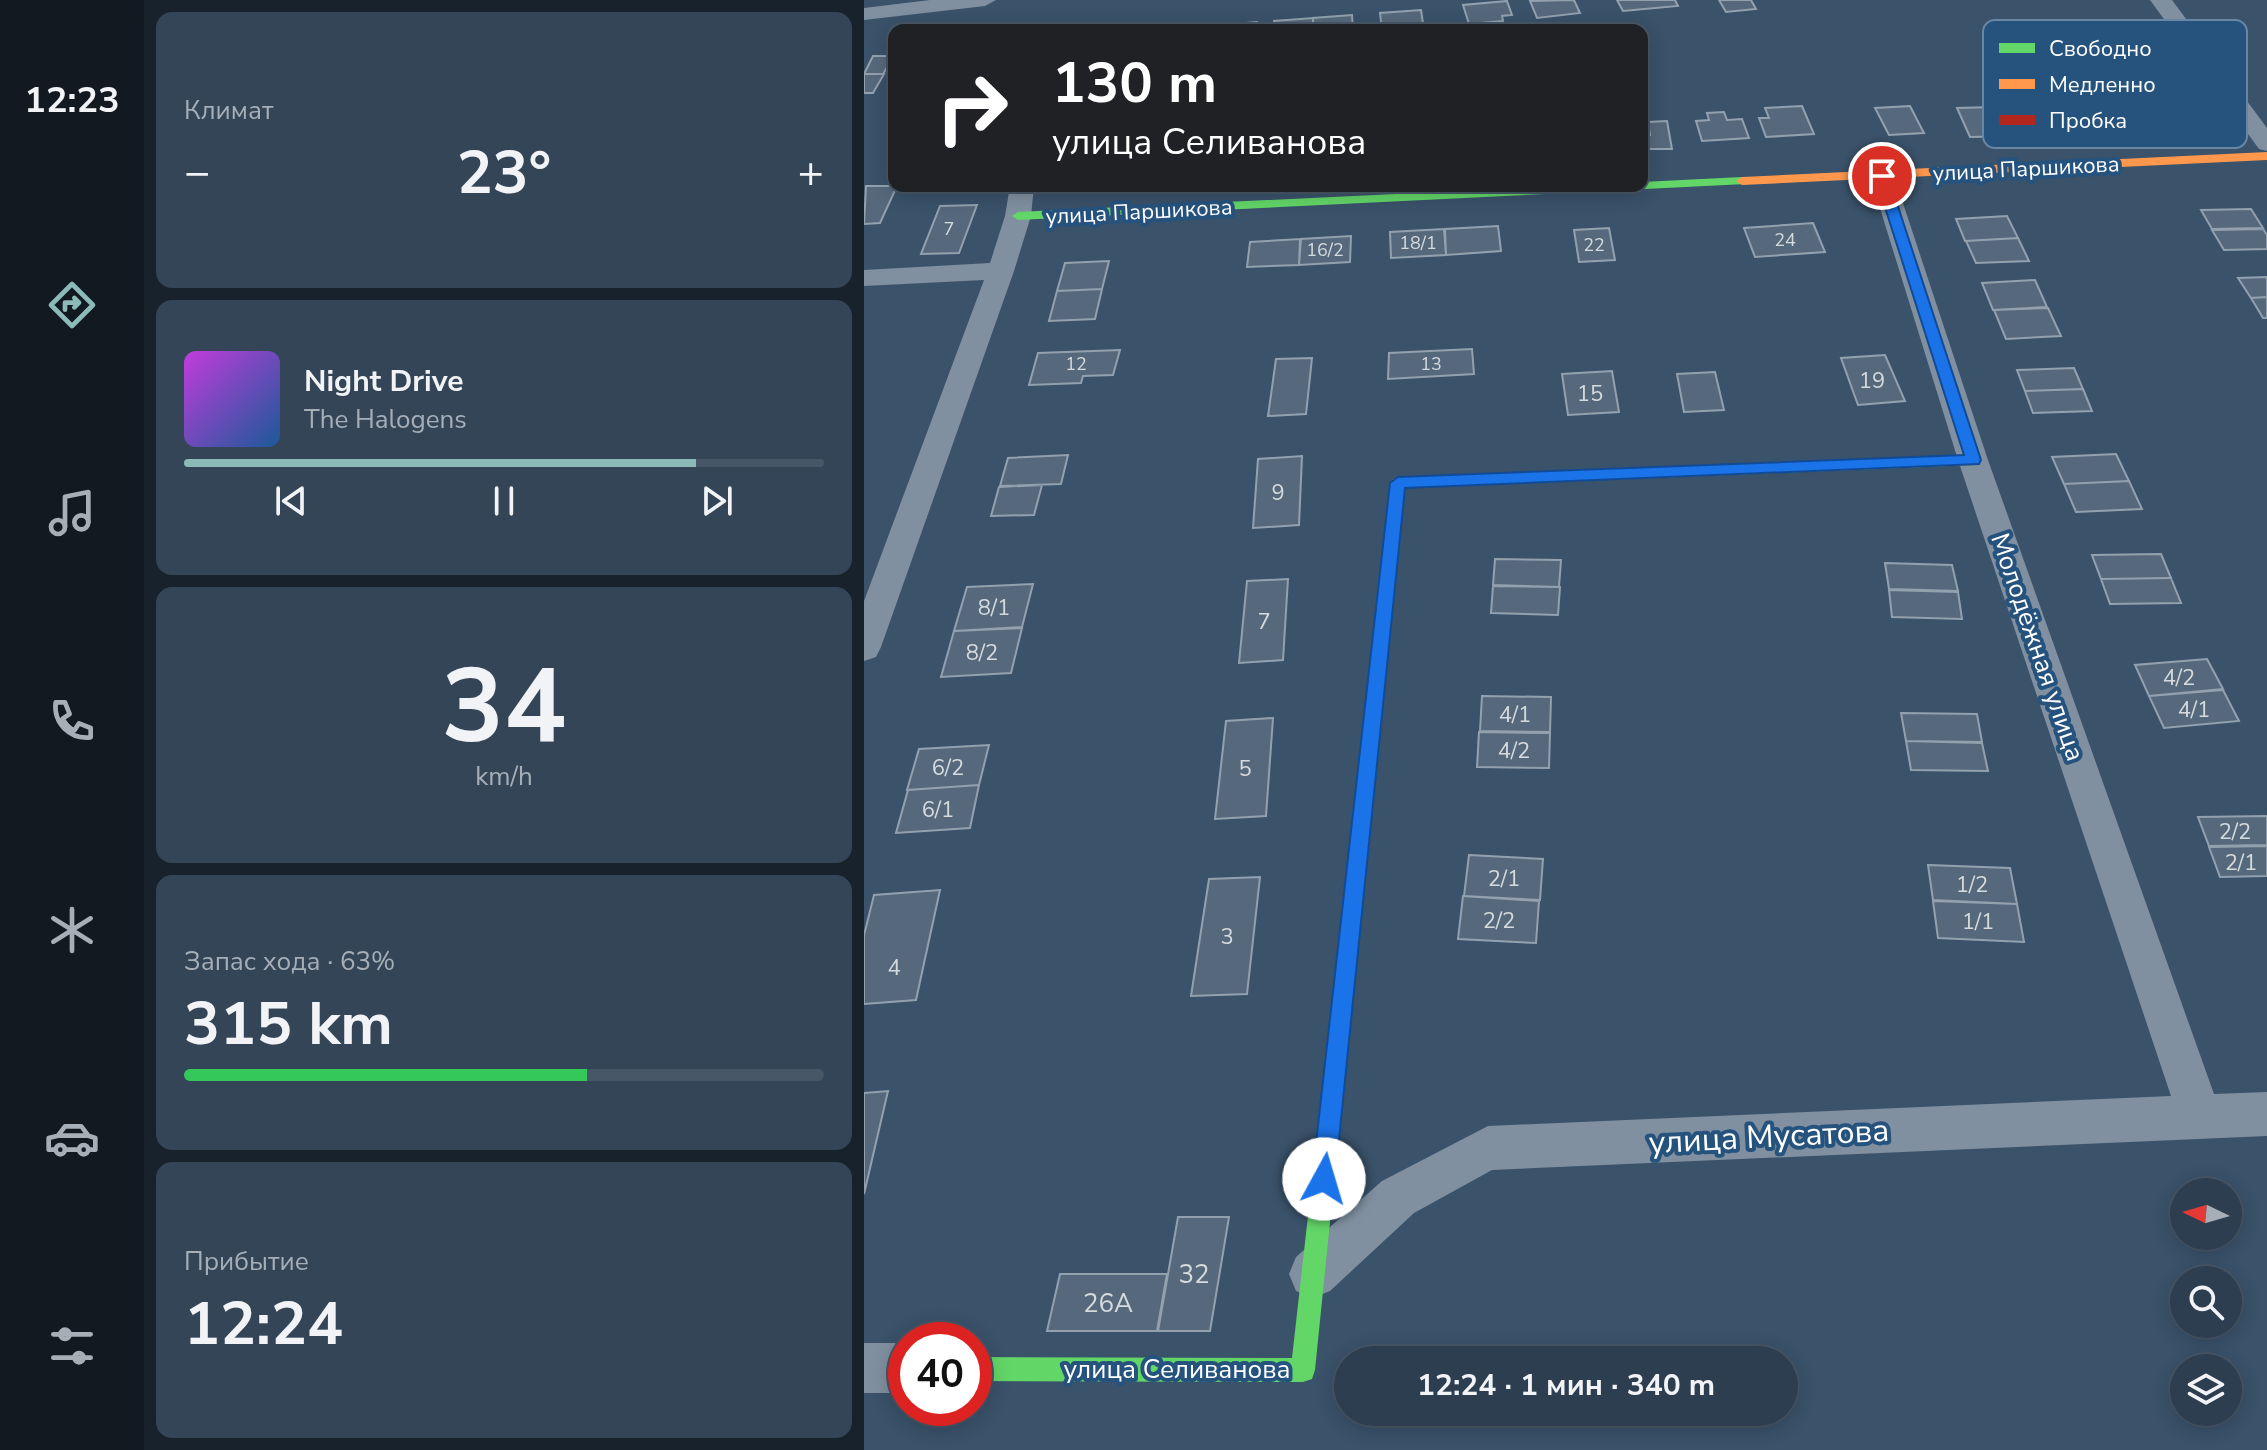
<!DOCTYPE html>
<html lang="ru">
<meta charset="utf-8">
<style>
body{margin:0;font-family:"Nunito Sans",sans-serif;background:#344557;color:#f1f3f6;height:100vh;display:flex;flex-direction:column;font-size:30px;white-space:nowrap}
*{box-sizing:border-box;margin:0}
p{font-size:26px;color:#a6aeb7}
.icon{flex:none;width:44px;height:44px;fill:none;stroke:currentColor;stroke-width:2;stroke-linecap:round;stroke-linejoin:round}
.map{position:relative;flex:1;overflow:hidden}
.side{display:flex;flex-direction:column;gap:12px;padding:12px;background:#18222c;width:720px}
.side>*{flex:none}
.hud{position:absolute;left:24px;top:24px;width:760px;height:168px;border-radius:16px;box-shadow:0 4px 20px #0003,0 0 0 2px #485767;background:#202124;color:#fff;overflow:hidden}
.needle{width:52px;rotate:275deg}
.buttons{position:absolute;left:1306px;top:1178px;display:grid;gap:16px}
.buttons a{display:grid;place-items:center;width:72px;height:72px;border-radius:50%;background:#2c3e50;box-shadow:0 4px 20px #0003,0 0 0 2px #485767;font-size:40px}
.speed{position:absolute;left:24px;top:1322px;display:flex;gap:16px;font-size:40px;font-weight:700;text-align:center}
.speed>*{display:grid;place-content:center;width:104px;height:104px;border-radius:50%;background:#2c3e50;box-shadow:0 4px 20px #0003,0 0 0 2px #485767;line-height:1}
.speed .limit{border:12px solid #d22;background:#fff;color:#111}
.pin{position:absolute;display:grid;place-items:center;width:68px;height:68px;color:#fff;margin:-34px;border:4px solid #fff;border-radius:50%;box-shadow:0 2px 8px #0007}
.me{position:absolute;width:88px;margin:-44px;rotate:6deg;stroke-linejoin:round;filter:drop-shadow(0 0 6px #0008)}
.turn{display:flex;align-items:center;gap:28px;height:168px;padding:0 32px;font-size:36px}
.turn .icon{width:104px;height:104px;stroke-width:2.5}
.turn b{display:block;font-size:56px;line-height:68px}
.big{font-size:60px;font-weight:700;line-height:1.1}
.side .card{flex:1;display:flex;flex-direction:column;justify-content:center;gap:12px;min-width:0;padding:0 28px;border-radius:16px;background:#344557}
.side .dial{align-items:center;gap:0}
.dial b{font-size:104px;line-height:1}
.song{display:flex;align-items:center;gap:24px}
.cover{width:96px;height:96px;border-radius:12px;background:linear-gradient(135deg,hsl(290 70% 55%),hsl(210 70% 35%))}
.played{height:8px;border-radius:4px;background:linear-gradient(90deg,#8bbbb9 80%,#485767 80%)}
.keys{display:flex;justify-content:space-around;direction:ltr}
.heat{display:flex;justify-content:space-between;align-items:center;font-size:44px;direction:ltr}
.charge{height:12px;border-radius:6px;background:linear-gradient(90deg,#34c759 63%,#485767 0)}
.trip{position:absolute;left:470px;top:1346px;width:464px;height:80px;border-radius:40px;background:#2c3e50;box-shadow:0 4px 20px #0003,0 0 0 2px #485767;font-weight:700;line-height:80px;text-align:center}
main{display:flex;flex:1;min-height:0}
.dock{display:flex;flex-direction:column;width:144px;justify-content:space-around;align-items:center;background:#121920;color:#a6aeb7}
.dock .icon{width:56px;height:56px}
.dock .selected{color:#8bbbb9}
.dock b{font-size:36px;color:#f1f3f6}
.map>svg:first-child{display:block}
.building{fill:#56697c;stroke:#93a1af;stroke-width:2}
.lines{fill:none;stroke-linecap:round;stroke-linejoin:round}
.street{fill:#8090a0;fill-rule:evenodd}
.fast{fill:#63d668;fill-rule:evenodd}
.slow{fill:#ff974d;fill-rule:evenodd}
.jam{fill:#b3261e;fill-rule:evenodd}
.route{fill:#1a73e8;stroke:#114b97;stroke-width:2}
.labels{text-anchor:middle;stroke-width:8;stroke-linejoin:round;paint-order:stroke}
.far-number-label{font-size:18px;fill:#d5dade}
.far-street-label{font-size:22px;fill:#fff;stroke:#26537e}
.number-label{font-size:22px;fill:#d5dade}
.street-label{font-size:26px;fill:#fff;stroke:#26537e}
.near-number-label{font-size:26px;fill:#d5dade}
.near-street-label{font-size:32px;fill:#fff;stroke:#26537e}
.key{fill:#26537e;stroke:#6787a5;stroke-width:2}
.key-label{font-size:22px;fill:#fff}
</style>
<main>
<nav class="dock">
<b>12:23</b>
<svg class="icon selected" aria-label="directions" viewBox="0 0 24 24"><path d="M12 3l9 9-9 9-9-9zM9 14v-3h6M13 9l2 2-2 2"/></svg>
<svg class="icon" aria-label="music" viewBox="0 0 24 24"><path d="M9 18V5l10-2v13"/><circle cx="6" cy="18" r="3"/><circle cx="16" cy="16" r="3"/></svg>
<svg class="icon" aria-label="phone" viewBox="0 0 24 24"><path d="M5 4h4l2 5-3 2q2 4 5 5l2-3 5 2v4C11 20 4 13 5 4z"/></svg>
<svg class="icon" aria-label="climate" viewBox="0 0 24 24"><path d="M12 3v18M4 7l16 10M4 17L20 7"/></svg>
<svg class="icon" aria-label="car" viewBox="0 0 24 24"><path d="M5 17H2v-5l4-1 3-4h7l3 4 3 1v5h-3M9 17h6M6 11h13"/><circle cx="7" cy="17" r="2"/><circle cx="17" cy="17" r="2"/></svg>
<svg class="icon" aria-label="filters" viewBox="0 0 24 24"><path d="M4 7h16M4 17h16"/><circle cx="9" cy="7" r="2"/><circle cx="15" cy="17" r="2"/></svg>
</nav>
<section class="side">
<div class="card"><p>Климат</p>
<div class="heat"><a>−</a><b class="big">23°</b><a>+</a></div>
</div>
<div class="card">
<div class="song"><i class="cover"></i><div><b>Night Drive</b><p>The Halogens</p></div></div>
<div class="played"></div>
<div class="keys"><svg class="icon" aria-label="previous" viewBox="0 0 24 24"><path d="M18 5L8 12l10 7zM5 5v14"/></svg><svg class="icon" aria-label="pause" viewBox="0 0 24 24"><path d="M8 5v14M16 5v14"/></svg><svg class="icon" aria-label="next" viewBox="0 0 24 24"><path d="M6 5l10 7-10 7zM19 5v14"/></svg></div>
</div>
<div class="card dial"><b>34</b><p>km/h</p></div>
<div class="card"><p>Запас хода · 63%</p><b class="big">315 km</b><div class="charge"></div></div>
<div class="card"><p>Прибытие</p><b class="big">12:24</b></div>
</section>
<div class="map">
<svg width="1403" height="1450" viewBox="0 0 1403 1450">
<rect width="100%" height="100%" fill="#3a526a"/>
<!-- building -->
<path class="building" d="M710 0 716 13 673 18 666 1Z
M753 0H811L814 6 759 11Z
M855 0H887L892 9 862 12Z
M643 1 648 15 638 16 639 21 605 24 599 5Z
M557 10 560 30H518L516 13Z
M488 15 489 30H450L449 18Z
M449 18V30H410V21Z
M393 22V30H358V25Z
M9 56H30L19 74H0Z
M0 74H20L9 93H0Z
M938 106 950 134 902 137 895 118H905L901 108Z
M1046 106 1060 133 1025 135 1011 108Z
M1129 107 1135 120H1149L1157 136 1106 137 1093 108Z
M860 112 863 120 878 119 885 138 838 141 832 121 845 120 843 113Z
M803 121 808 149H778V135H786L784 122Z
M2 186H33L16 223 0 224Z
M113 205 95 253 57 254 76 206Z
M1387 209 1399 228 1348 229 1337 210Z
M1143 216 1154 238 1101 241 1092 219Z
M949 223 961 252 891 257 880 228Z
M634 226 637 251 582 255 581 229Z
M745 228 751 260 715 262 710 230Z
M580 229 582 255 527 258 526 232Z
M1399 229 1403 235V249L1360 250 1348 230Z
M487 236 486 262 435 265 437 239Z
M1154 238 1165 261 1112 263 1102 241Z
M436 239 435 265 383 267 386 242Z
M245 261 238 289 193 291 201 263Z
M1403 277V297L1387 298 1374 278Z
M1171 280 1183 307 1129 310 1118 283Z
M238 289 231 319 185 321 193 291Z
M1403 297V318H1399L1387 298Z
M1184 308 1197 336 1142 339 1130 310Z
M608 349 610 374 524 379 525 353Z
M256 350 249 375 219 376 217 383 165 385 174 353Z
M1021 355 1041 401 994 405 977 358Z
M448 358 442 414 404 416 412 359Z
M1210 368 1219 389 1161 391 1153 370Z
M748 371 755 412 704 415 698 374Z
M851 372 860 410 820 412 813 374Z
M1219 389 1228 411 1169 413 1161 391Z
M1252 454 1265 481 1200 484 1188 457Z
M204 455 197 484 136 486 144 458Z
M438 456 435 525 389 528 394 459Z
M1265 481 1278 509 1212 512 1200 484Z
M178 485 170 515 127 516 135 487Z
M1297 554 1307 578 1237 579 1228 555Z
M631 559 697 560 695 587 629 585Z
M1021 563 1088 565 1094 591 1025 589Z
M1307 578 1317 603 1246 604 1237 579Z
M424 579 419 660 375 663 383 581Z
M169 584 158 627 90 631 103 587Z
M629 586 696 587 694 615 627 613Z
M1025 590 1094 592 1098 619 1028 617Z
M158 628 147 673 77 677 90 631Z
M1343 659 1359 689 1285 696 1271 665Z
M1359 690 1375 721 1300 728 1285 696Z
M618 696 687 697 686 732 616 731Z
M1037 713 1113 714 1118 742 1042 741Z
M409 718 402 816 351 819 362 721Z
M615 732 686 733 685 768 613 767Z
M1042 741 1118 743 1124 771 1047 770Z
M125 745 115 785 43 790 55 749Z
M115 785 106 828 32 833 44 790Z
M1403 816V845L1345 846 1334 817Z
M1403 846V876L1356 877 1345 847Z
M605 855 679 859 676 900 600 896Z
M1064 865 1146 868 1153 904 1069 900Z
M396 877 383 994 327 996 345 879Z
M76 890 52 1000 0 1004V935L10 895Z
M599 896 675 901 672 943 594 939Z
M1069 901 1153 904 1160 942 1074 938Z
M24 1091 0 1194V1093Z
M314 1217H365L346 1331H294Z
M196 1274H303L293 1331H183Z"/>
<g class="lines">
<!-- street -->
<path class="street" d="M66 0H132L121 6 0 20V8Z
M1286 0H1308L1403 128V151L1395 149Z
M1018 169 1027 171 1030 176 1124 460 1350 1094 1403 1092V1136L628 1170 550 1213 466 1291 449 1298 432 1291 425 1274 432 1257 518 1181 624 1126 1307 1096 1094 460 1006 176 1009 171Z
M146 186H170L167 216 150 271 17 647 12 657 0 661V601L120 280 0 286V270L126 263 141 216Z
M0 1343H42V1393H0Z"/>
<!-- fast -->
<path class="fast" d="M878 177 884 181 882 184 154 220 148 216 154 212 697 186H778V182Z
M1109 455 1117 460 1109 465 541 488 513 763 511 769 504 771 497 769 495 763 529 479Z
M481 966 488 969 491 976 451 1370 448 1379 439 1382 110 1381V1357L428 1358 471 976 474 969Z"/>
<!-- slow -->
<path class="slow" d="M1403 152V160L878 185 872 181 878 177Z"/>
<!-- jam -->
<path class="jam" d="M504 755 511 757 513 763 491 976 488 983 481 986 474 983 471 976 495 763 497 757Z"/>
</g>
<!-- route -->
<path class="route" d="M1018 172 1024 176 1117 460 1115 464 541 488 471 1179 468 1187 460 1191 451 1187 448 1179 526 483 534 477 1100 455 1011 176Z"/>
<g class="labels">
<!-- far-number labels -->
<g class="far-number-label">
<text x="85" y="235">7</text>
<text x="921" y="246">24</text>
<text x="554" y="249">18/1</text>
<text x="730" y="251">22</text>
<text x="461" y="256">16/2</text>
<text x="212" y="370">12</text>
<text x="567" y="370">13</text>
</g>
<!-- far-street labels -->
<g class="far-street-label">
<text transform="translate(1162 168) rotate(-3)" y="8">улица Паршикова</text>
<text transform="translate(275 211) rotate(-3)" y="8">улица Паршикова</text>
</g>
<!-- number labels -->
<g class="number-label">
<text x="1008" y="388">19</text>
<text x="726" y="401">15</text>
<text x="414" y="500">9</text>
<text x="130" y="615">8/1</text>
<text x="400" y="629">7</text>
<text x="118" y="660">8/2</text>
<text x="1315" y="685">4/2</text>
<text x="1330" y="717">4/1</text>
<text x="651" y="722">4/1</text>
<text x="650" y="758">4/2</text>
<text x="84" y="775">6/2</text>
<text x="381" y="776">5</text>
<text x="74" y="817">6/1</text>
<text x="1371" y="839">2/2</text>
<text x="1377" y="870">2/1</text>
<text x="640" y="886">2/1</text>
<text x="1108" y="892">1/2</text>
<text x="635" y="928">2/2</text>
<text x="1114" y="929">1/1</text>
<text x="363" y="944">3</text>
<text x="30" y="975">4</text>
</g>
<!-- street labels -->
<g class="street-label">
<text transform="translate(1174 647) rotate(71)" y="9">Молодёжная улица</text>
<text x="313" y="1378">улица Селиванова</text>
</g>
<!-- near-number labels -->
<g class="near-number-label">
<text x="330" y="1283">32</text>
<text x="244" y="1312">26А</text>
</g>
<!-- near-street labels -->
<g class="near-street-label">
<text transform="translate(905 1136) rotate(-3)" y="11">улица Мусатова</text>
</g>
</g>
<!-- legend -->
<rect x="1119" y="20" width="264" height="128" rx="12" class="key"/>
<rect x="1135" y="43" width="36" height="10" fill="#63d668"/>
<rect x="1135" y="79" width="36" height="10" fill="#ff974d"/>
<rect x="1135" y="115" width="36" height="10" fill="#b3261e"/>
<g class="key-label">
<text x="1185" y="56">Свободно</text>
<text x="1185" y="92">Медленно</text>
<text x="1185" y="128">Пробка</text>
</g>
</svg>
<div class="buttons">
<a><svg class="needle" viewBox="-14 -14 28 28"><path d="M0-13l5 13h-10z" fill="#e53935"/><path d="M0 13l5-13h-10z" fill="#a6aeb7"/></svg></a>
<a><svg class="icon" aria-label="search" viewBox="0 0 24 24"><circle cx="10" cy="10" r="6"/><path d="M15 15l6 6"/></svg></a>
<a><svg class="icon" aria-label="layers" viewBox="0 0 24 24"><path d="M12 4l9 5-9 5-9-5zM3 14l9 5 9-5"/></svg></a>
</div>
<div class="speed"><div class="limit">40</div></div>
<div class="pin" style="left:1018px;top:176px;background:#d93025"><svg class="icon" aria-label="arrive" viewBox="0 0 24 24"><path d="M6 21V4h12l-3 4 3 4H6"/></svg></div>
<svg class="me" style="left:460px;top:1179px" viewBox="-20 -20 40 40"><circle r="19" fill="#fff"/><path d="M0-13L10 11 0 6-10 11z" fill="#1a73e8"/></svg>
<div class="trip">12:24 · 1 мин · 340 m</div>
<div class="hud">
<div class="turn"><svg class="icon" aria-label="right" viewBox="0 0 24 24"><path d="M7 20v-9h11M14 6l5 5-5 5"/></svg><div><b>130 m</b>улица Селиванова</div></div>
</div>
</div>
</main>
